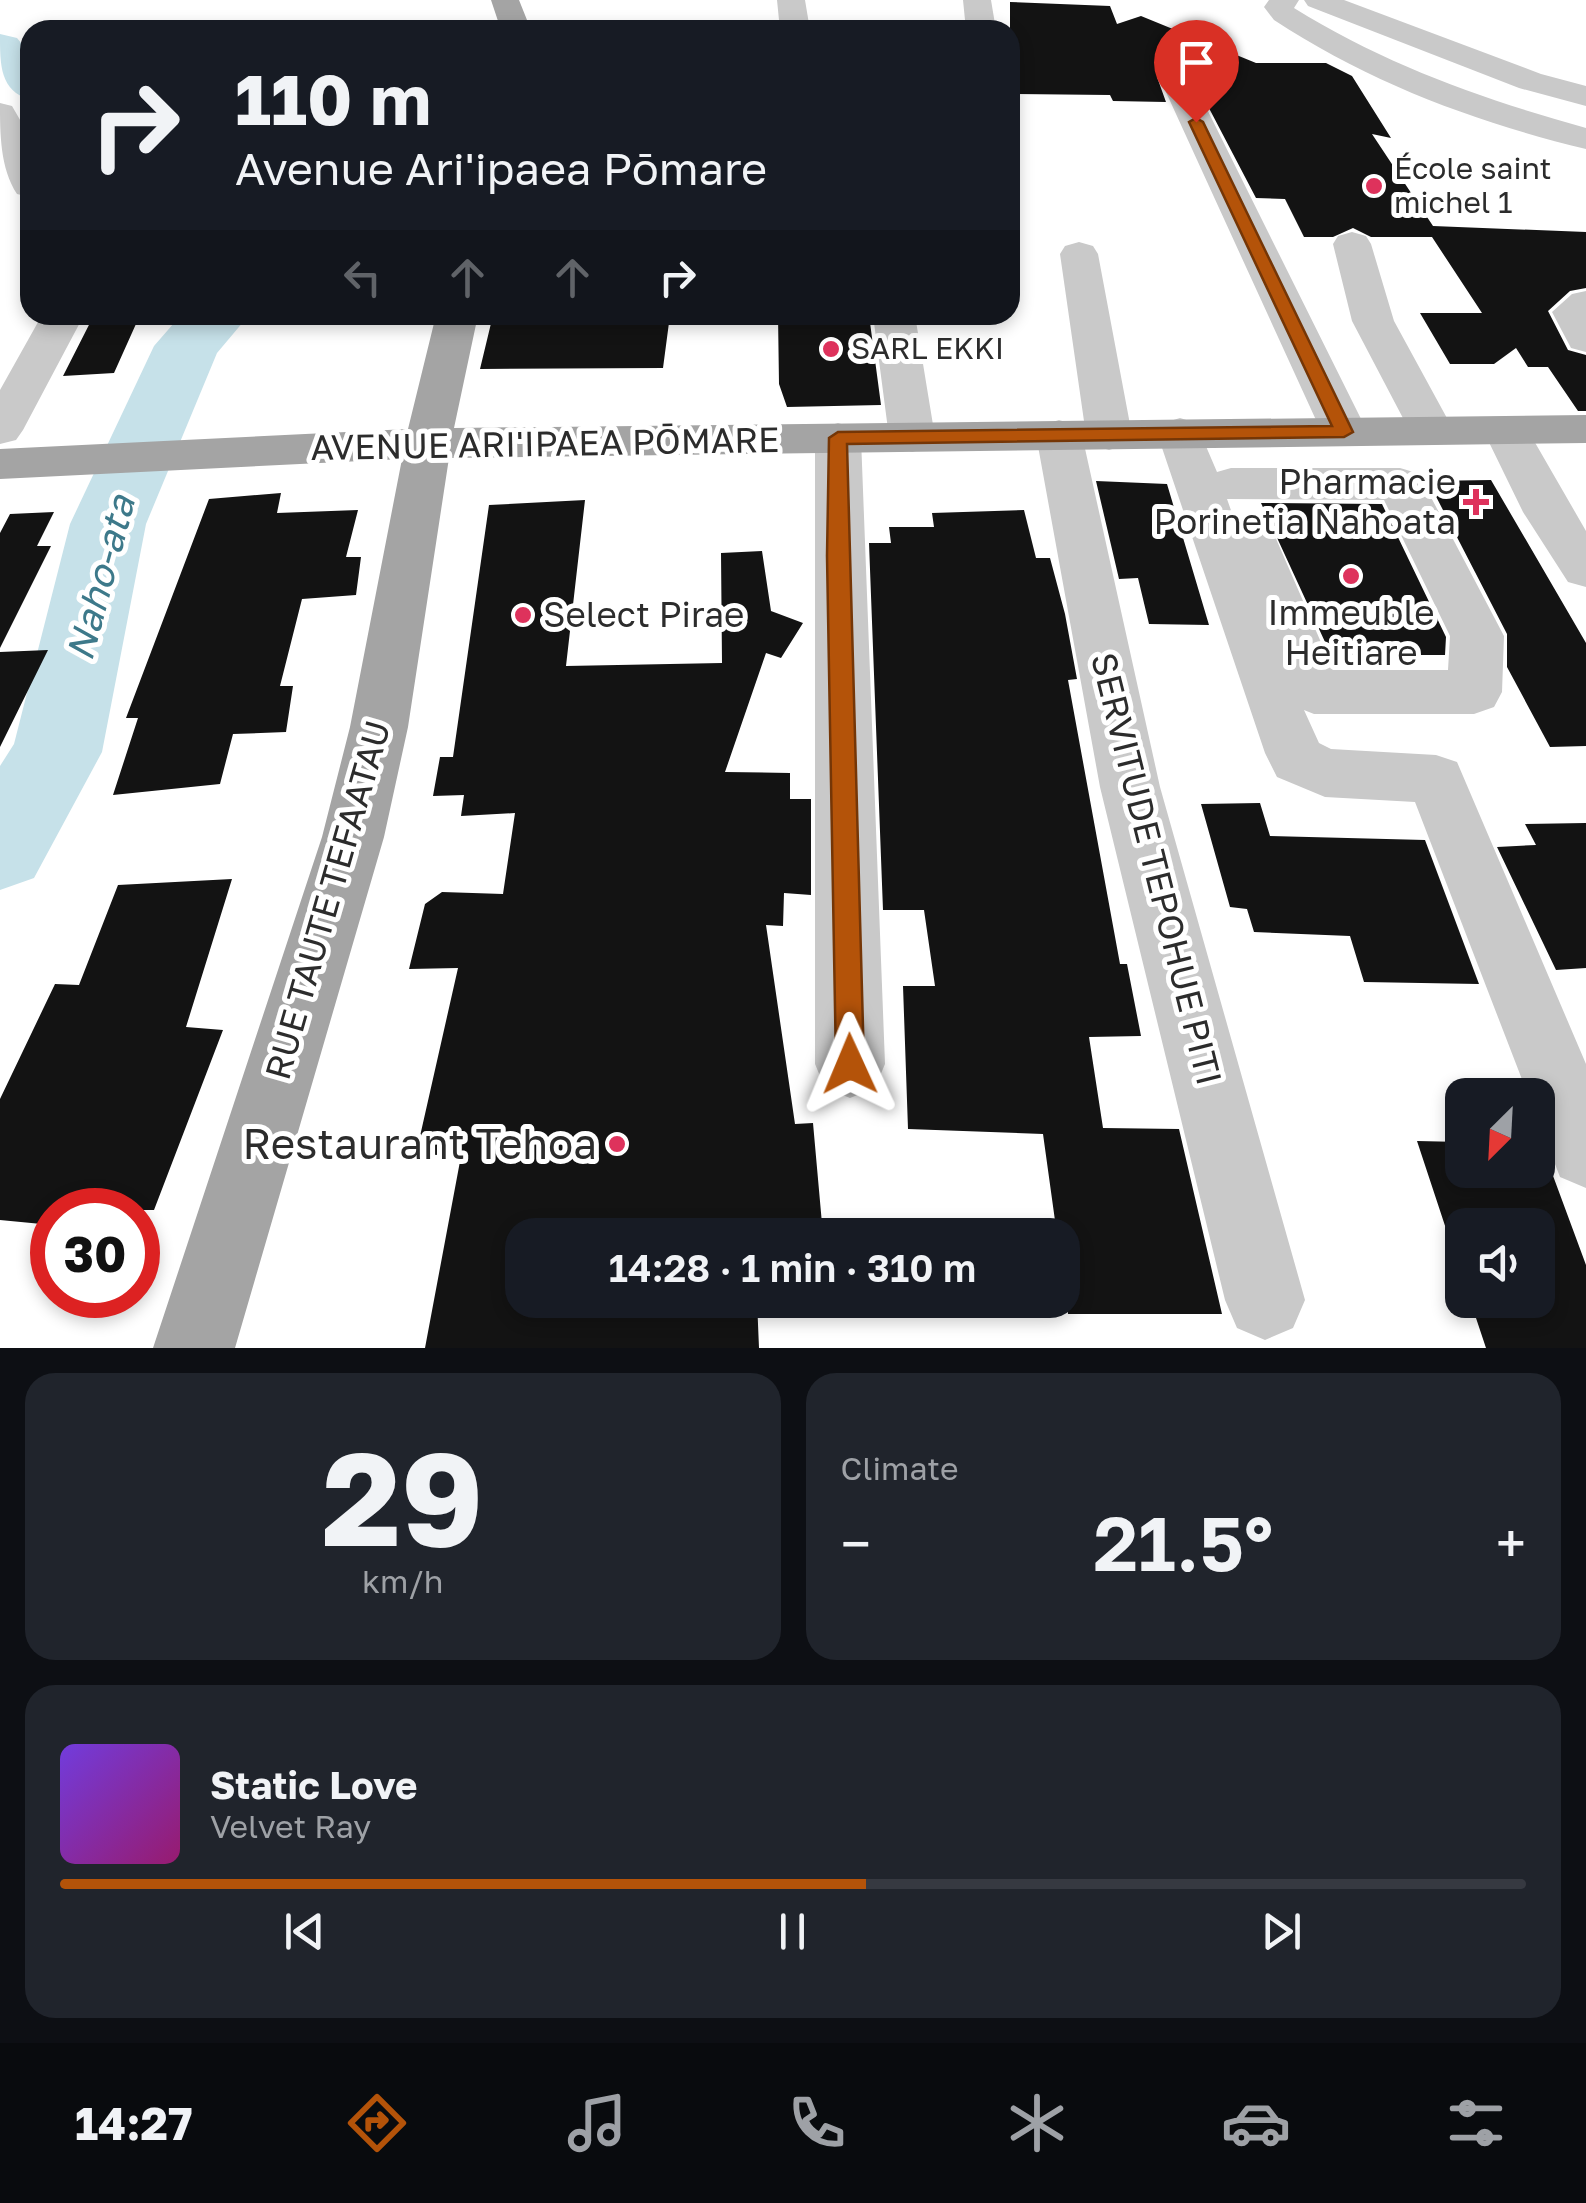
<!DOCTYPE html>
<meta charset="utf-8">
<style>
body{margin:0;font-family:"Golos Text",sans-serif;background:#20242c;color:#f1f3f6;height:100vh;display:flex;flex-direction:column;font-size:38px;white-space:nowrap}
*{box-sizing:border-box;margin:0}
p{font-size:32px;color:#9ea1a6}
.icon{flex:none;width:55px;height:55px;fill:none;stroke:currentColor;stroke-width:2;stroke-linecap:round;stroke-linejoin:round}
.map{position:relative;height:1348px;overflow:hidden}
.panel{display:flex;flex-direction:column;gap:25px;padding:25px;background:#0d0f14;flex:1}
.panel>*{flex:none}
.hud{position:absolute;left:20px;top:20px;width:1000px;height:305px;border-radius:30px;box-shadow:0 5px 15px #0003;background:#171b24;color:#f1f3f6;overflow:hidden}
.needle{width:65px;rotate:204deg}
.buttons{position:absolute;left:1445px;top:1078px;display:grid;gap:20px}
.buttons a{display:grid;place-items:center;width:110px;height:110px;border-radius:20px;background:#171b24;box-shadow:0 5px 15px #0003;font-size:50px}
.speed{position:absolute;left:30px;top:1188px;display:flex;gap:20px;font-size:50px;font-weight:700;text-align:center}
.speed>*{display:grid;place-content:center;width:130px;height:130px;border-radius:50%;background:#171b24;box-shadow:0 5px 15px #0003;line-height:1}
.speed .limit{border:15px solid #d22;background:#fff;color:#111}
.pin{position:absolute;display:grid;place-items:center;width:85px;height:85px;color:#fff;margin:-102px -42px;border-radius:50% 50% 50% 0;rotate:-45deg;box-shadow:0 0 10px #0007}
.pin .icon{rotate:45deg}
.me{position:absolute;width:110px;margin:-55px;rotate:359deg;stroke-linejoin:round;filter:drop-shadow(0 0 8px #0008)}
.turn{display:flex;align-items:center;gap:35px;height:210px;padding:0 50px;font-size:45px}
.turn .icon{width:130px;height:130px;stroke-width:2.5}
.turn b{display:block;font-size:70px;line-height:85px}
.lanes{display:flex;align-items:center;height:95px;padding:0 50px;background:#0003;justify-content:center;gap:50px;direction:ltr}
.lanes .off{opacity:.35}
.big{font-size:75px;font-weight:600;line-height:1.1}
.panel .card{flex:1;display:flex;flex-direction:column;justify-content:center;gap:15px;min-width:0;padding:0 35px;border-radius:30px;background:#20242c}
.panel .dial{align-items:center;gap:0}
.dial b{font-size:130px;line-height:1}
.song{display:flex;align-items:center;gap:30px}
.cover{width:120px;height:120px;border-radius:15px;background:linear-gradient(135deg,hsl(260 70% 55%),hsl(320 70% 35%))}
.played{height:10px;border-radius:5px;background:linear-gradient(90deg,#b45309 55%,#363941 55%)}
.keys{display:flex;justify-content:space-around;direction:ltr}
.heat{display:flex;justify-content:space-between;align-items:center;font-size:55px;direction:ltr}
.panel .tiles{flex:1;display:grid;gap:25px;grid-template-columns:1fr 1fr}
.card:last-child{grid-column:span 2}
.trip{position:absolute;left:505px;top:1218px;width:575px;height:100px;border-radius:30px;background:#171b24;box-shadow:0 5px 15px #0003;font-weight:600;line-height:100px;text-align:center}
.tab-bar{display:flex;height:160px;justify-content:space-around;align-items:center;background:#090b0e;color:#9ea1a6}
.tab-bar .icon{width:70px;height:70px}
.tab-bar .on{color:#b45309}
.tab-bar b{font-size:45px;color:#f1f3f6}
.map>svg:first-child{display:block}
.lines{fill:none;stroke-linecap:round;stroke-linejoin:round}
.river{fill:#c6e1e9;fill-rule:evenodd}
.building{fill:#131313}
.minor{fill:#c9c9c9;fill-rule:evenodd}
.major{fill:#a4a4a4;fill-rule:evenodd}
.route{fill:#b45309;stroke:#753606;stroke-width:2.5}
.poi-dot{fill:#de325c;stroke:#fff;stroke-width:4}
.labels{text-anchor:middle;stroke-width:10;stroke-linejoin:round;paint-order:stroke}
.far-poi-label{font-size:30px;fill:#2c2c2c;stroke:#fff;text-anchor:start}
.street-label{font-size:35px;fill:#2c2c2c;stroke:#fff}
.poi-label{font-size:35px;fill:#2c2c2c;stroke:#fff;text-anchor:end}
.water-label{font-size:38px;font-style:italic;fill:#3d798a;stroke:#fff}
.near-poi-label{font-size:42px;fill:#2c2c2c;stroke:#fff;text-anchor:end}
</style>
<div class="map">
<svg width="1586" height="1348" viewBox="0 0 1586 1348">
<rect width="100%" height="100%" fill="#fff"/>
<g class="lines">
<!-- river -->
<path class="river" d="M0 34 17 38 30 54V100C0 90 0 66 0 34Z
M181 315H249L217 353 146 524 102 752 34 878 0 890V766L14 744 70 524 154 346Z"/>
</g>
<!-- building -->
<path class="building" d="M1010 2 1110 6 1117 24 1141 16 1256 63H1326L1352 76 1391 138 1372 134 1433 226 1586 232V288L1570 291 1548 311 1568 350 1586 355V411H1578L1548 367H1528L1516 348 1494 364H1450L1420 313H1482L1432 237H1371L1353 228 1333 237H1304L1285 199 1256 198 1188 68 1175 65 1164 68 1157 77 1166 102 1113 101 1110 95 1010 94Z
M94 315H140L114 373 63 376Z
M493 315H670L663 368 480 369Z
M778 315H869L881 405 787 407 779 384Z
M1491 480 1586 643V746L1550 747 1507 667V634L1428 481Z
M1096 481 1167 484 1209 625 1149 624 1138 578 1119 579Z
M281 493 277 513 358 510 346 557H361L356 595 302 599 280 686H293L286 732 233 734 220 784 113 795 138 718H126L209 499Z
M585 500 566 666 722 663 721 553 762 551 771 611 803 623 781 658 766 653 725 772 790 773V799H811V895L784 893 783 926 766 925 795 1124 813 1123 823 1235H522V1300H757L759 1348H425L461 1156 416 1154 458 968 409 969 425 904 442 892 503 894 515 813 461 816 464 795 433 796 440 757H453L489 505Z
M1261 503 1382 504 1446 637 1445 655H1331Z
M1024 510 1036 558H1050L1065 614 1077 679 1068 680 1120 964H1127L1141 1036 1089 1037 1103 1128 1179 1129 1222 1314H1068L1062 1235H1057L1043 1134 908 1129 903 986H935L924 910H883L869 543H891L889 527H934L932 513Z
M54 512 37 546H51L0 648V533L10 514Z
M48 650 0 747V652Z
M1260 803 1270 836 1425 840 1479 984 1364 982 1350 936 1254 932 1247 909 1230 907 1201 804Z
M1586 823V968L1556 970 1497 847 1536 845 1525 824Z
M232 879 186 1027 223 1030 154 1210H52V1225L0 1220V1099L55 984 79 985 118 885Z
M1417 1141 1462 1142V1170H1538V1147L1542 1146 1586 1265V1348H1486L1470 1300H1538V1225H1462V1255L1455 1256Z"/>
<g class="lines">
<!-- minor -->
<path class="minor" d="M777 0H805L810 30H780Z
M963 0H991L996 30H966Z
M1269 0H1299L1294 8C1386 65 1482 99 1586 128V149C1475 122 1370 83 1274 20L1264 7Z
M1304 0H1344L1541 74 1586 86V106L1519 88 1308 6Z
M1176 69 1187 72 1192 79 1367 431 1360 441 1344 445 1328 441 1321 431 1160 79 1165 72Z
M0 103 12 106 30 137V197L17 194C0 168 0 133 0 103Z
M1352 232 1366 236 1371 244 1394 321 1454 431 1447 441 1431 445 1415 441 1352 321 1333 244 1338 236Z
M1079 242 1093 246 1098 254 1132 435 1125 445 1109 450 1093 445 1086 435 1060 254 1065 246Z
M1586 291V352L1571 348 1552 312 1572 294Z
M42 315H84L23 430 16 440 0 444V390Z
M873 315H915L935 437 928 447 912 452 896 447 889 437Z
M1506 416 1522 420 1586 531V587L1568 582 1523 512 1483 430 1490 420Z
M1180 418 1196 423 1217 472 1231 468H1400L1417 473 1424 484 1504 636 1502 692 1494 707 1474 714H1314L1304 710 1319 743 1331 749 1436 755 1457 762 1586 1064V1188L1560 1177 1538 1120V1095H1528L1415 802 1325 797 1277 777 1265 753 1157 433 1164 423ZM1227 499 1384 500 1450 636 1448 670H1333L1274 534 1256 529 1239 533Z
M1059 420 1075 425 1082 435 1160 787 1305 1300 1293 1328 1265 1340 1237 1328 1225 1300 1100 787 1036 435 1043 425Z
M838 423 854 428 861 438 885 1064 875 1088 850 1098 825 1088 815 1064V438L822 428Z"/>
<!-- major -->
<path class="major" d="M491 0H519L531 30H501Z
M436 315H478L454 428 1586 415V443L449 458 408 727 384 837 235 1348H153L322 837 350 727 402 459 0 479V449L408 429Z"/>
</g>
<!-- route -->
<path class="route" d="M1196 118 1203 122 1353 432 1344 437 847 444 864 1064 860 1074 850 1078 840 1074 836 1064 827 556 829 438 838 432 1332 426 1189 122Z"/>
<!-- markers -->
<g class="poi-dot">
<circle cx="1374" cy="186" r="10"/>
<circle cx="831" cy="349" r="10"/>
<path d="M1471 487h10v10h10v10h-10v10h-10v-10h-10v-10h10z"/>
<circle cx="1351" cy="576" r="10"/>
<circle cx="523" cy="615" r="10"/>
<circle cx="617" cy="1144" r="10"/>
</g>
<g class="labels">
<!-- far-poi labels -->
<g class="far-poi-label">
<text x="1394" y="179">École saint<tspan x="1394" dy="34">michel 1</tspan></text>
<text x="851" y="359">SARL EKKI</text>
</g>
<!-- street labels -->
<g class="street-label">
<text transform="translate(545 444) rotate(-1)" y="12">AVENUE ARI'IPAEA PŌMARE</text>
<text transform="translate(1156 869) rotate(76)" y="12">SERVITUDE TEPOHUE PITI</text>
<text transform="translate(328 900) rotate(-74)" y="12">RUE TAUTE TEFAATAU</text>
</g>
<!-- poi labels -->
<g class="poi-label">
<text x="1456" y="494">Pharmacie<tspan x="1456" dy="40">Porinetia Nahoata</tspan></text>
<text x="1351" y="625" text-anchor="middle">Immeuble<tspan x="1351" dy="40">Heitiare</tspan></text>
<text x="543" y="627" text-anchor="start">Select Pirae</text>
</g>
<!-- water labels -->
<g class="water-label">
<text transform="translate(101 578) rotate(-75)" y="13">Naho-ata</text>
</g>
<!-- near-poi labels -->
<g class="near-poi-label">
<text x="597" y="1159">Restaurant Tehoa</text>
</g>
</g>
</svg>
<div class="buttons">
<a><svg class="needle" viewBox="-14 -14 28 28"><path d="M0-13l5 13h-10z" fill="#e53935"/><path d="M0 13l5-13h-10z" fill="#9ea1a6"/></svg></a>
<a><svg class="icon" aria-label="sound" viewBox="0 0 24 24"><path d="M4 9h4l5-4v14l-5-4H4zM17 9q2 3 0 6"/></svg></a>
</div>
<div class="speed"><div class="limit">30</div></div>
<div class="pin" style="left:1196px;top:122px;background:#d93025"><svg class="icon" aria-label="arrive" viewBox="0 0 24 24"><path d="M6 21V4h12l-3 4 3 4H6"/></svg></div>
<svg class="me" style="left:850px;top:1064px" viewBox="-20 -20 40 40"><path d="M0-17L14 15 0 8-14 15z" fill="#b45309" stroke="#fff" stroke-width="4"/></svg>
<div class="trip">14:28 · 1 min · 310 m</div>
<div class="hud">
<div class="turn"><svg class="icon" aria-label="right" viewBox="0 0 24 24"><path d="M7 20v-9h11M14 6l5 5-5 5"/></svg><div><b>110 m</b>Avenue Ari'ipaea Pōmare</div></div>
<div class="lanes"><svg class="icon off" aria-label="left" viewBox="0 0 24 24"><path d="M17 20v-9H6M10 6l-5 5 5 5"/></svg><svg class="icon off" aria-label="ahead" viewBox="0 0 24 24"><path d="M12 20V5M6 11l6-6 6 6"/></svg><svg class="icon off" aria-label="ahead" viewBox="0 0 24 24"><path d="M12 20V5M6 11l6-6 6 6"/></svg><svg class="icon" aria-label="right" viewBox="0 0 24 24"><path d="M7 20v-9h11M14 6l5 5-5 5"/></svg></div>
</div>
</div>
<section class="panel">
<div class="tiles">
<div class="card dial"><b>29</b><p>km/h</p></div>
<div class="card"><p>Climate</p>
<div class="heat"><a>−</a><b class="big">21.5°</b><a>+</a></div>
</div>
<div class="card">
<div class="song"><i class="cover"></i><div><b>Static Love</b><p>Velvet Ray</p></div></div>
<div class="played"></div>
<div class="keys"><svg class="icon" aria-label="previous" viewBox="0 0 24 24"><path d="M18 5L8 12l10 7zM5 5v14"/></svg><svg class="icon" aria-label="pause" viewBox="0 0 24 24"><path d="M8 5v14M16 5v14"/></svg><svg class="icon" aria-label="next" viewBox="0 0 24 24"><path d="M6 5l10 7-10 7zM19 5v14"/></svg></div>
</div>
</div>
</section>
<nav class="tab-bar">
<b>14:27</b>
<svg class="icon on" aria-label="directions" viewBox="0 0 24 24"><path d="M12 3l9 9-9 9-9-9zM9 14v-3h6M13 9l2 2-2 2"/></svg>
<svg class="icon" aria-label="music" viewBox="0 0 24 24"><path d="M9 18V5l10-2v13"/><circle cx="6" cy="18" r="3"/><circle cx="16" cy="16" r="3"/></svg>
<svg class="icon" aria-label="phone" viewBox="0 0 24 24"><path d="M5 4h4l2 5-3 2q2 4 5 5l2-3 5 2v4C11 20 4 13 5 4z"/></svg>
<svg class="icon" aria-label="climate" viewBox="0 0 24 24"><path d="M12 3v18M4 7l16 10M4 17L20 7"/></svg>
<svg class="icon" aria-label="car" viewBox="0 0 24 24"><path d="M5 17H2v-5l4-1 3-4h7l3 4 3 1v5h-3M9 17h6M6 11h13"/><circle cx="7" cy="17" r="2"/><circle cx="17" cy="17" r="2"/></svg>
<svg class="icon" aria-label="filters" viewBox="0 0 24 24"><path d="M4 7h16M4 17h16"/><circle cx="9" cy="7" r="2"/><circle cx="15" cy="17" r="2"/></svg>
</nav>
